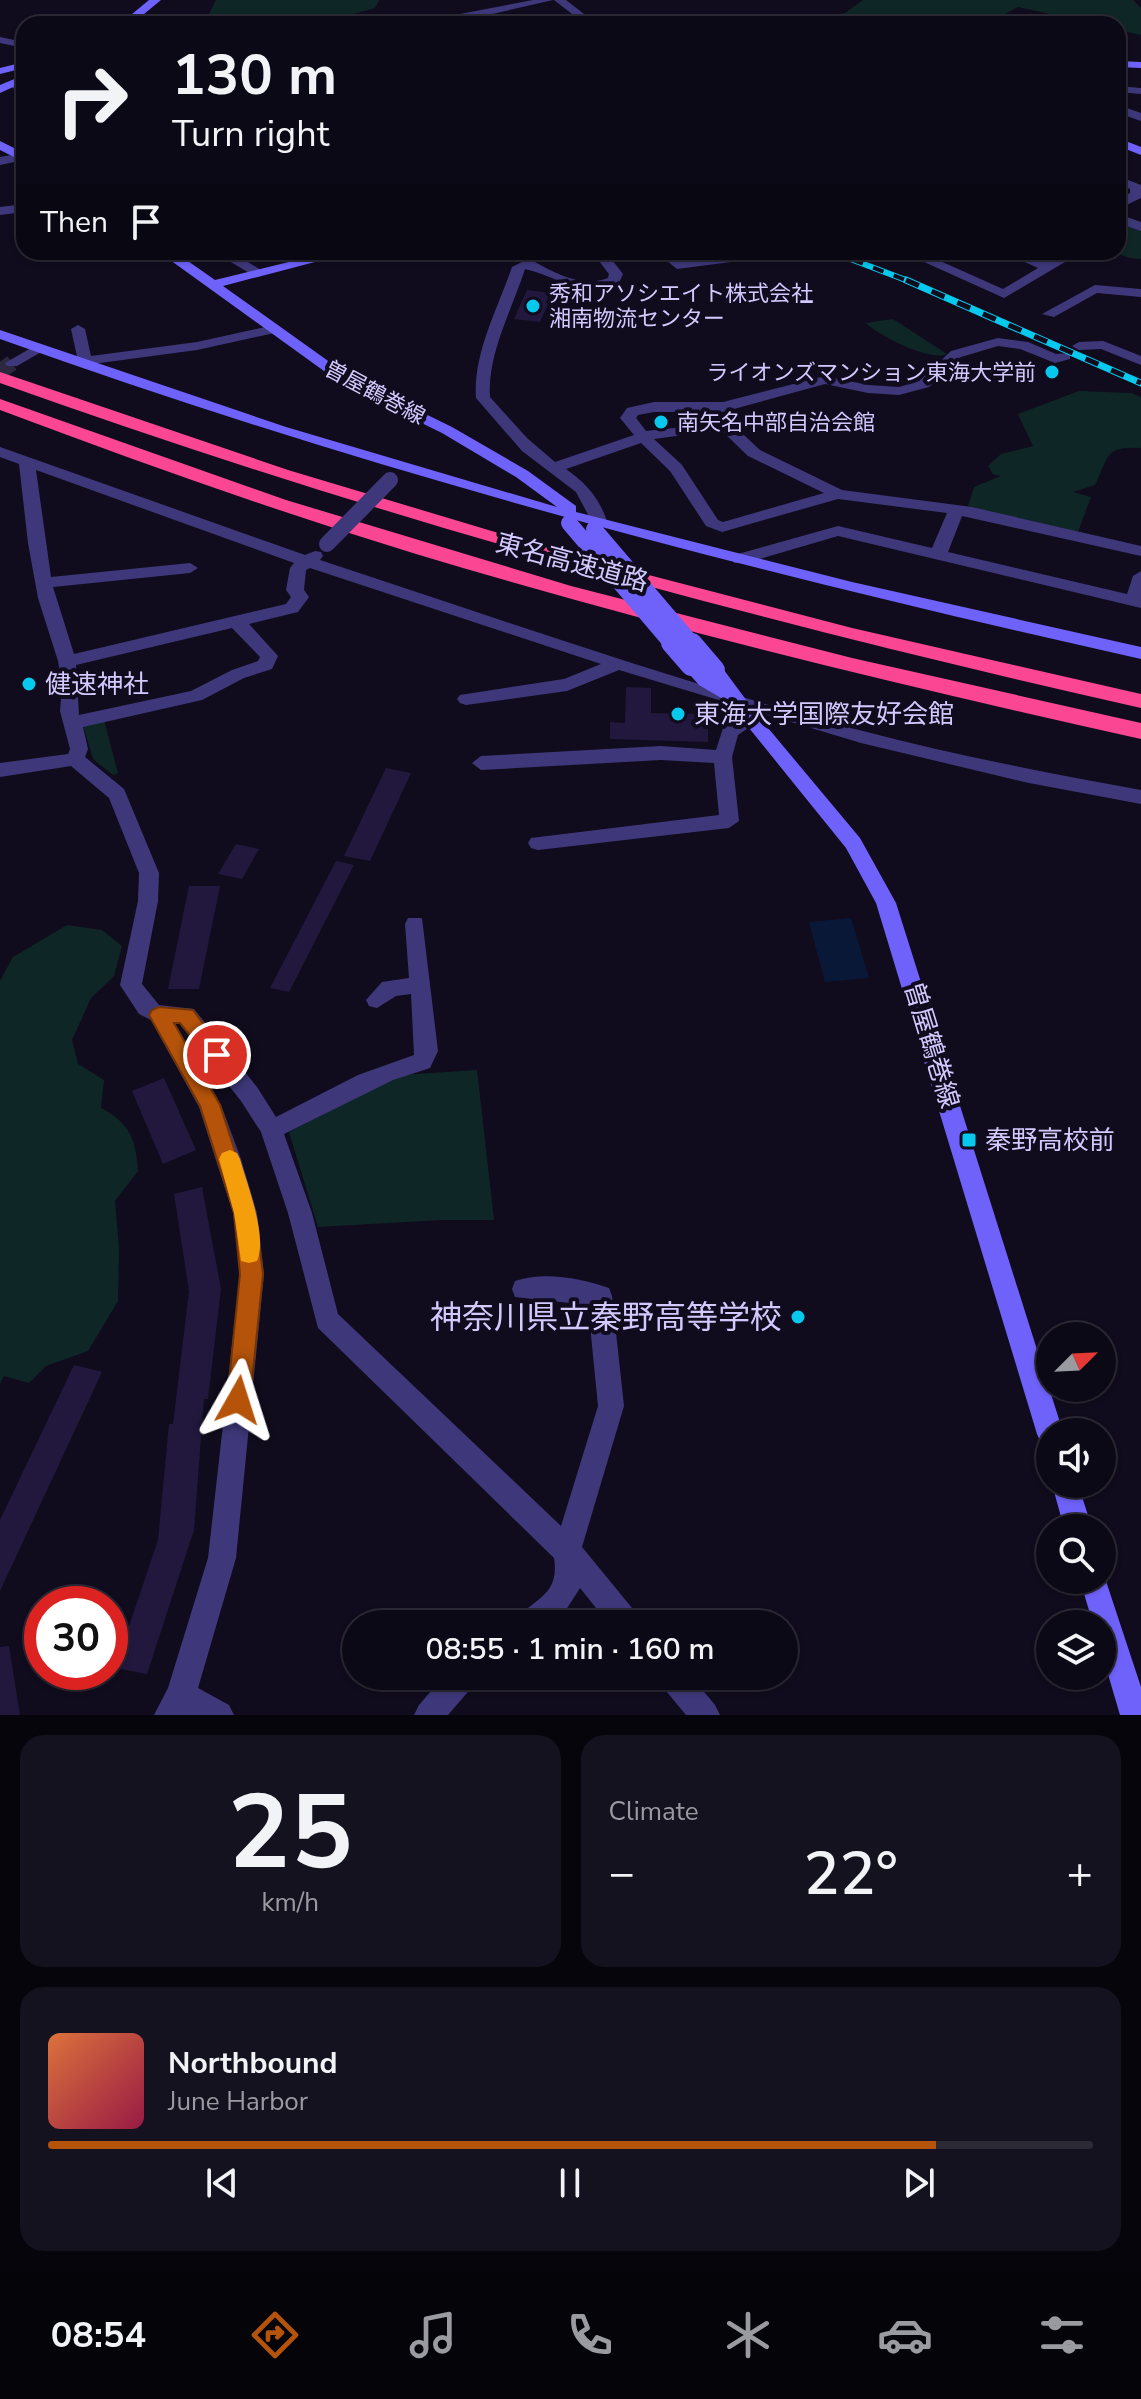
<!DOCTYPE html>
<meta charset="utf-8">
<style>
body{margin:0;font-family:"Nunito Sans","Noto Sans JP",sans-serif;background:#15121f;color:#f1f3f6;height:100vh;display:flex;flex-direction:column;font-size:30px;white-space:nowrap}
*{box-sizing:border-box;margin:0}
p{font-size:26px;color:#9a9aa1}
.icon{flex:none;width:44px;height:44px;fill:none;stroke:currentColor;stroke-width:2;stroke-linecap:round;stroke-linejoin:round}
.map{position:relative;height:1715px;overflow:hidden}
.details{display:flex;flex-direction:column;gap:20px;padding:20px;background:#07050c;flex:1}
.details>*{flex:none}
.hud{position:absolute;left:16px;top:16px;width:1110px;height:244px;border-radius:24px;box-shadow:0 2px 6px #0004,0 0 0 2px #2c2a35;background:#0c0916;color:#f1f3f6;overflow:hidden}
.needle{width:52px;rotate:66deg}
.fabs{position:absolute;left:1036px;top:1322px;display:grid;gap:16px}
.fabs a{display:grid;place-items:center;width:80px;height:80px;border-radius:50%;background:#0c0916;box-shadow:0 2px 6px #0004,0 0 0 2px #2c2a35;font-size:40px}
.speed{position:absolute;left:24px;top:1586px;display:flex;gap:16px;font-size:40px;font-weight:700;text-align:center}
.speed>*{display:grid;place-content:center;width:104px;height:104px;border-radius:50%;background:#0c0916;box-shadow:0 2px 6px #0004,0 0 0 2px #2c2a35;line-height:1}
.speed .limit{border:12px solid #d22;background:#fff;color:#111}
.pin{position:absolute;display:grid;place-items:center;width:68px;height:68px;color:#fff;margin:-34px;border:4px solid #fff;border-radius:50%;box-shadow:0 2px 8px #0007}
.me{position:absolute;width:88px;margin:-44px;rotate:6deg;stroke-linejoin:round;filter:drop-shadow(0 0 6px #0008)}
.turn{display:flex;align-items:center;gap:28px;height:168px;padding:0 24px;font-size:36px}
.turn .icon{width:104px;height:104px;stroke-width:2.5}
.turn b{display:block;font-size:56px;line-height:68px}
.then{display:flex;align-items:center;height:76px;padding:0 24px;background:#0003;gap:16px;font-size:30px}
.big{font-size:60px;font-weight:600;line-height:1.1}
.details .card{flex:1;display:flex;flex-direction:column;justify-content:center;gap:12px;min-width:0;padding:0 28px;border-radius:24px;background:#15121f}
.details .dial{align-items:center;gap:0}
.dial b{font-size:104px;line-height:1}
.song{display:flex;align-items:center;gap:24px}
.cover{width:96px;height:96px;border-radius:12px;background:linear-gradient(135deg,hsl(20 70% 55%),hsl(340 70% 35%))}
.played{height:8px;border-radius:4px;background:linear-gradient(90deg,#b45309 85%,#2c2a35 85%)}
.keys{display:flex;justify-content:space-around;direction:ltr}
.heat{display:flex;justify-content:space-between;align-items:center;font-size:44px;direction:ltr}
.details .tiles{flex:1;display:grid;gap:20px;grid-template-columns:1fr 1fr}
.card:last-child{grid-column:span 2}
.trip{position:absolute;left:342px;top:1610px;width:456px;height:80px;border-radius:40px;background:#0c0916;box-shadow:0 2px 6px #0004,0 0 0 2px #2c2a35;font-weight:600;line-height:80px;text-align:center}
.menu{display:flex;height:128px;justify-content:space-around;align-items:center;background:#050409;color:#9a9aa1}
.menu .icon{width:56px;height:56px}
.menu .on{color:#b45309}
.menu b{font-size:36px;color:#f1f3f6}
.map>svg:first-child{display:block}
.green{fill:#0f2626}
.water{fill:#0a1838}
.building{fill:#22183d}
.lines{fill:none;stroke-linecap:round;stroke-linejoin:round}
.street-tunnel{stroke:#2d283f;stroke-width:16;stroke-dasharray:16 8;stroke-linecap:butt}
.street{fill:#3e387b;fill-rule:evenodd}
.secondary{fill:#6f62fb;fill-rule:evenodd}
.highway{fill:#fb4793;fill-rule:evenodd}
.rail-far1-casing{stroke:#06c9ed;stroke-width:6}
.rail-casing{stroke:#06c9ed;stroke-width:7}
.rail-far1{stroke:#100c1d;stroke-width:4;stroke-dasharray:11;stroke-linecap:butt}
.rail{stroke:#100c1d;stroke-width:5;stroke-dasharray:14;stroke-linecap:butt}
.street-bridge{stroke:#3e387b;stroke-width:16}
.secondary-bridge-far1{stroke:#6f62fb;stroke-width:16}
.secondary-bridge{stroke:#6f62fb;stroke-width:20}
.route{fill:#b45309;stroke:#753606;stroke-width:2}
.slow{fill:#f59e0b}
.poi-dot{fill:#06c9ed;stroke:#100c1d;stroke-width:3}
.labels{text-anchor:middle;stroke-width:8;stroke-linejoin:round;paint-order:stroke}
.far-poi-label{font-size:22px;fill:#d2c9fe;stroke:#100c1d;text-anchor:start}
.far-street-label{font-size:22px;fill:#d2c9fe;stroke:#100c1d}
.street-label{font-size:26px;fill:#d2c9fe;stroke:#100c1d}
.poi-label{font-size:26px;fill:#d2c9fe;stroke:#100c1d;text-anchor:start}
.near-poi-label{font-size:32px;fill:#d2c9fe;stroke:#100c1d;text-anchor:end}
</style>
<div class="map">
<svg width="1141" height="1715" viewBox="0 0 1141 1715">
<rect width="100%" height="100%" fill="#100c1d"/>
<!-- green -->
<path class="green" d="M216 0H379L375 8 318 24H218L207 18Z
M863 0H1133L1141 8V35L1118 30V24H1096L1018 7 1000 17 957 15 867 24H802L845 13Z
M1118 221 1141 230V259L1130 258 1114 252H1118Z
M893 319 947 354C931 362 879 336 866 323Z
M1079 391 1131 393 1141 397V448C1105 446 1109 456 1095 485L1073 492 1091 497 1078 532 968 506 974 487 1001 476 993 474 988 466 1001 454 1033 446 1018 414Z
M104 720 118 773 113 775 93 759 83 725Z
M67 925 102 930 122 946 114 976 91 998 72 1040 78 1064 104 1080 101 1108C130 1123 136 1140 138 1171L115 1201 119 1248 118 1301 88 1351 46 1366 29 1383 4 1376 0 1384V981L13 957Z
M477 1070 494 1220H442L318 1227 289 1132 400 1075Z"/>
<!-- water -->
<path class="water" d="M851 918 869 978 825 982 809 922Z"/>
<!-- building -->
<path class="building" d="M527 290 553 293 540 322 514 319Z
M626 687 651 688V713L708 714V742L610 739V722L625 723Z
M386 768 411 773 370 861 344 856Z
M236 844 259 849 242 879 218 874Z
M336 861 354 865 289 992 270 988Z
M189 886H220L199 989H168Z
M164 1078 196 1150 163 1164 132 1091Z
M202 1187 221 1289 208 1399H204L194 1530 147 1674 115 1668 158 1540 169 1424H173L189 1291 174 1194Z
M74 1365 102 1372 0 1591V1520Z
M9 1646 20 1715H0V1647Z"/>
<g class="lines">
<!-- street-tunnel -->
<path class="street-tunnel" d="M0 371 12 363"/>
<!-- street -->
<path class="street" d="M533 0H553L466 20 407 24Z
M554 0H566L597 24H585Z
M0 37 24 42V48L0 43Z
M6 82 24 85V92L6 86Z
M1118 86 1141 88V94L1118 92Z
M1118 105 1141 113V121L1118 113Z
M23 153 24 160 0 165V157Z
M1118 176 1141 185V198L1118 209V200L1130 193V189L1118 184Z
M24 204V212L0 215V207Z
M1118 214 1141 222V231L1118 223Z
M214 252H268L243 259 261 270V276L256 277Z
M523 252H537L535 262C557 274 583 288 608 278L609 274 592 252H606L623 274 619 283C582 299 559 277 525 269 512 310 487 354 490 397L527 438 555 462 634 435 620 418 627 408 654 402H723L825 376 868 385 899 387 919 381 951 351 998 338 1028 342 1056 354 1070 353V359L1055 363 1020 349 998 346 961 357 929 387 899 395 868 393 825 384 723 412H654L638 415 636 418 646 431 730 422 760 450 842 490 972 507 1141 546V556L962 516 948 552 1127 594 1133 576 1141 571V608L838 536 746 563H734L732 559 734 555 838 526 932 548 947 513 838 499 722 532 706 526 670 471 641 443 566 469C586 483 599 498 607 521L605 524H593L576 492 522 451 476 398C473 353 498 308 512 267L522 262ZM721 430 748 456 824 493 723 522 718 520 682 465 654 439Z
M656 252H671L680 261 749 252 731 262 677 269Z
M902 252H920L1003 289 1038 268 1003 252H1022L1048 262 1065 252H1082L1004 298Z
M1095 285 1141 289V297L1097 293 1054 317 1042 314Z
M78 325 85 329 91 356 197 342 274 325 281 329 279 332 197 350 85 365 78 361 71 329Z
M1103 341 1141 356V365L1101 349 1079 350 1072 346 1079 342Z
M38 344 45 348 43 351 17 366H7L5 363Z
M0 447 305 555 315 551 321 552 323 556 320 560C500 619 680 683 863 731 954 755 1048 773 1141 790V804L1029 783 861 743 619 670 567 691 466 705 460 703 457 699 460 695 564 679 601 664 310 568 306 570 304 590 309 597 298 612 249 624 278 656 272 669 244 678 202 700 83 727 88 749 85 757 124 789 159 873 158 901 142 984 159 1005 194 1009 257 1087 276 1117 358 1075 414 1055 411 994 396 996 377 1008 369 1006 366 1000 382 982 409 978 405 924 408 918H422L438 1051 430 1068 393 1080 284 1134 312 1213 338 1314 561 1526 598 1406 588 1305 515 1297 512 1289 515 1281C542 1271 582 1278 609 1288L612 1296 624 1406 582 1547 637 1614 641 1624H609L580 1588 557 1624H516C526 1599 561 1600 554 1558L318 1328 288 1213 261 1132 241 1101 180 1024H175L221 1105 241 1159 257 1213 264 1274 236 1558 198 1688 229 1705 234 1715H154L168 1688 208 1558 240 1274 233 1213 199 1107 151 1020 139 1014 120 985 138 901 139 873 109 798 71 766 0 777V763L68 754 70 749 60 711 62 687 58 661 38 598 28 543 19 464 0 457ZM36 470 294 563 290 568 286 590 291 597 286 604 74 654 53 587 190 573 198 568 190 563 51 577ZM232 628 260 657 258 661 232 670 191 691 79 715 76 665Z
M751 714 760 720 738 735 732 757 739 821 729 828 538 850 531 848 528 843 531 838 719 815 714 763 661 760 481 770 472 763 481 756 661 746 716 750 723 728Z
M444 1676H477L473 1686 448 1715H414L419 1705Z
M658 1676H691L715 1705 720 1715H686L662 1686Z"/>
<!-- secondary -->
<path class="secondary" d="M149 0H161L132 24H120Z
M1118 61 1141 62V68L1118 67Z
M24 62V68L0 74V68Z
M24 75V82L0 93V85Z
M1118 138 1141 147V155L1118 146Z
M0 141 24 153V162L0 150Z
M159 252H175L215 280 330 252H353L223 286 352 378 452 427 528 471 576 506V512L852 582 1141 647V659C751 572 376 474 0 339V330L286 427 557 507 516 477 442 433 342 384Z
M691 660 697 662 708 673 709 666H721L758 716 860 838 896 903 1063 1432H1050V1447L1041 1443 1037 1434 876 903 846 848 728 702 699 685 682 666 685 662Z
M1052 1484H1078L1092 1528H1064Z
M1102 1569 1141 1687V1715H1120L1102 1654V1624H1093L1080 1580H1102Z"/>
<!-- highway -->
<path class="highway" d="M0 372 288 470 572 555 852 628 1141 694V708C754 621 374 517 0 383Z
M0 399 286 500 571 586 852 658 1141 723V739C897 685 655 626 416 554 276 511 138 462 0 410Z"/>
<defs>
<path id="rail-far1" d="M832 252 911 282"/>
<path id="rail" d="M906 280 1141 383"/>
</defs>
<!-- rail-far1 casing -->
<use href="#rail-far1" class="rail-far1-casing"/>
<!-- rail casing -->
<use href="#rail" class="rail-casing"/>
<!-- rail-far1 -->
<use href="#rail-far1" class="rail-far1"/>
<!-- rail -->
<use href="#rail" class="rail"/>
<!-- street-bridge -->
<path class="street-bridge" d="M327 544 390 480"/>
<!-- secondary-bridge-far1 -->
<path class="secondary-bridge-far1" d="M569 523 673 645
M594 529 693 645"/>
<!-- secondary-bridge -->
<path class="secondary-bridge" d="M671 643 691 666
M692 643 715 670"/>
</g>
<!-- route -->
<path class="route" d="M159 1007 193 1010 227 1055 224 1060H210L180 1023H174L220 1105 255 1213 263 1274 250 1400 247 1408 238 1411 230 1408 227 1400 240 1274 234 1213 200 1106 149 1015 152 1010Z"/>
<!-- slow -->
<path class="slow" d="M230 1150 237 1153 240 1159C247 1184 268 1237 257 1261L249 1263 241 1261 234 1213 219 1159 222 1153Z"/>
<!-- markers -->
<g class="poi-dot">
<circle cx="533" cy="306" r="8"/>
<circle cx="1052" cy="372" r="8"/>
<circle cx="661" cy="422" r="8"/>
<circle cx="29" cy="684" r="8"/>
<circle cx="678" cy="714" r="8"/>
<rect x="961" y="1132" width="16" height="16" rx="4"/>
<circle cx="798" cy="1317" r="8"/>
</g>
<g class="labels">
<!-- far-poi labels -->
<g class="far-poi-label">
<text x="549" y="301">秀和アソシエイト株式会社<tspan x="549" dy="25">湘南物流センター</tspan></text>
<text x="1036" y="380" text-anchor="end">ライオンズマンション東海大学前</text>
<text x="677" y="430">南矢名中部自治会館</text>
</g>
<!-- far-street labels -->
<g class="far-street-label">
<text transform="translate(375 392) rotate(28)" y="8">曽屋鶴巻線</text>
</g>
<!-- street labels -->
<g class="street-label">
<text transform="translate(572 562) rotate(15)" y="9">東名高速道路</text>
<text transform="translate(932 1045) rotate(73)" y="9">曽屋鶴巻線</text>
</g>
<!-- poi labels -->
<g class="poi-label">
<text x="45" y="693">健速神社</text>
<text x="694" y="723">東海大学国際友好会館</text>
<text x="985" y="1149">秦野高校前</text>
</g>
<!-- near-poi labels -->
<g class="near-poi-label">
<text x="782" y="1328">神奈川県立秦野高等学校</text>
</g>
</g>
</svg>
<div class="fabs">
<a><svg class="needle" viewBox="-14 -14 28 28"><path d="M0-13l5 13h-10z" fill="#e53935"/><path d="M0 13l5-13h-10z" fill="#9a9aa1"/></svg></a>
<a><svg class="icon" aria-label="sound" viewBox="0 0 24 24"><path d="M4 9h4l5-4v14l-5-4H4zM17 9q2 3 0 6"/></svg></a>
<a><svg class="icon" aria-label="search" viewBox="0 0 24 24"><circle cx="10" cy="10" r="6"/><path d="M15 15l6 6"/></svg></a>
<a><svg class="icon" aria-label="layers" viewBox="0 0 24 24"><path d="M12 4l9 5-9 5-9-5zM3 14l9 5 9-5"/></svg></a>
</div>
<div class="speed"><div class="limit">30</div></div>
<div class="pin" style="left:217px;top:1055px;background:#d93025"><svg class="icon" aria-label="arrive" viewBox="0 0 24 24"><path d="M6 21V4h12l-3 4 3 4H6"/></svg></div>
<svg class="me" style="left:238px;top:1400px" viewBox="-20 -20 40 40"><path d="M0-17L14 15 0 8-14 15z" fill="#b45309" stroke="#fff" stroke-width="4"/></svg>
<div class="trip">08:55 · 1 min · 160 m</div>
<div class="hud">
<div class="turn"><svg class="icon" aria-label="right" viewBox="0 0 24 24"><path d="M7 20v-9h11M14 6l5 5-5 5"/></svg><div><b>130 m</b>Turn right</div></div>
<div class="then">Then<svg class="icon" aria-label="arrive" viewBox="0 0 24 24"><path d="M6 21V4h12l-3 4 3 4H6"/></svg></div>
</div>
</div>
<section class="details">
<div class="tiles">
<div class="card dial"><b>25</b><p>km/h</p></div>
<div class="card"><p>Climate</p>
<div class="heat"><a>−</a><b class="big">22°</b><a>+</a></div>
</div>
<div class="card">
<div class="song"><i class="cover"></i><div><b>Northbound</b><p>June Harbor</p></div></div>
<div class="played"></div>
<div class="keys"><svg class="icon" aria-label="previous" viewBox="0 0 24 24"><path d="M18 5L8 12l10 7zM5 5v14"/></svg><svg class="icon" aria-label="pause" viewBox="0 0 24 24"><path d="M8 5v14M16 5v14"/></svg><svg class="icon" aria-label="next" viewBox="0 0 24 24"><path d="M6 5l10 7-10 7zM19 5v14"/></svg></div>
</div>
</div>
</section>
<nav class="menu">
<b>08:54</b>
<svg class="icon on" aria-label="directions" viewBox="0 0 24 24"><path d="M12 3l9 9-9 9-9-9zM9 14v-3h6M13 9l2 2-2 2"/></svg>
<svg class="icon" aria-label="music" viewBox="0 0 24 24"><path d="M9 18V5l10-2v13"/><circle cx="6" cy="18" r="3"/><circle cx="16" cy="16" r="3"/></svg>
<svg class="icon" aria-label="phone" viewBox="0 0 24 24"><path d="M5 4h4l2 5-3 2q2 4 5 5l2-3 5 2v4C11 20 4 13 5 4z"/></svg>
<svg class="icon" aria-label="climate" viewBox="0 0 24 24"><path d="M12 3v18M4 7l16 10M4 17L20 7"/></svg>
<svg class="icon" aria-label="car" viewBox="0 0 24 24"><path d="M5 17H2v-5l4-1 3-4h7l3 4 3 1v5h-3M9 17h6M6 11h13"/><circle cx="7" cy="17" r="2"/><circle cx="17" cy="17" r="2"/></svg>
<svg class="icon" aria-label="filters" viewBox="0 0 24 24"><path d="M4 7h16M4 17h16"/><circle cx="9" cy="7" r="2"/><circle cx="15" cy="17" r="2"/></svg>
</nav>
